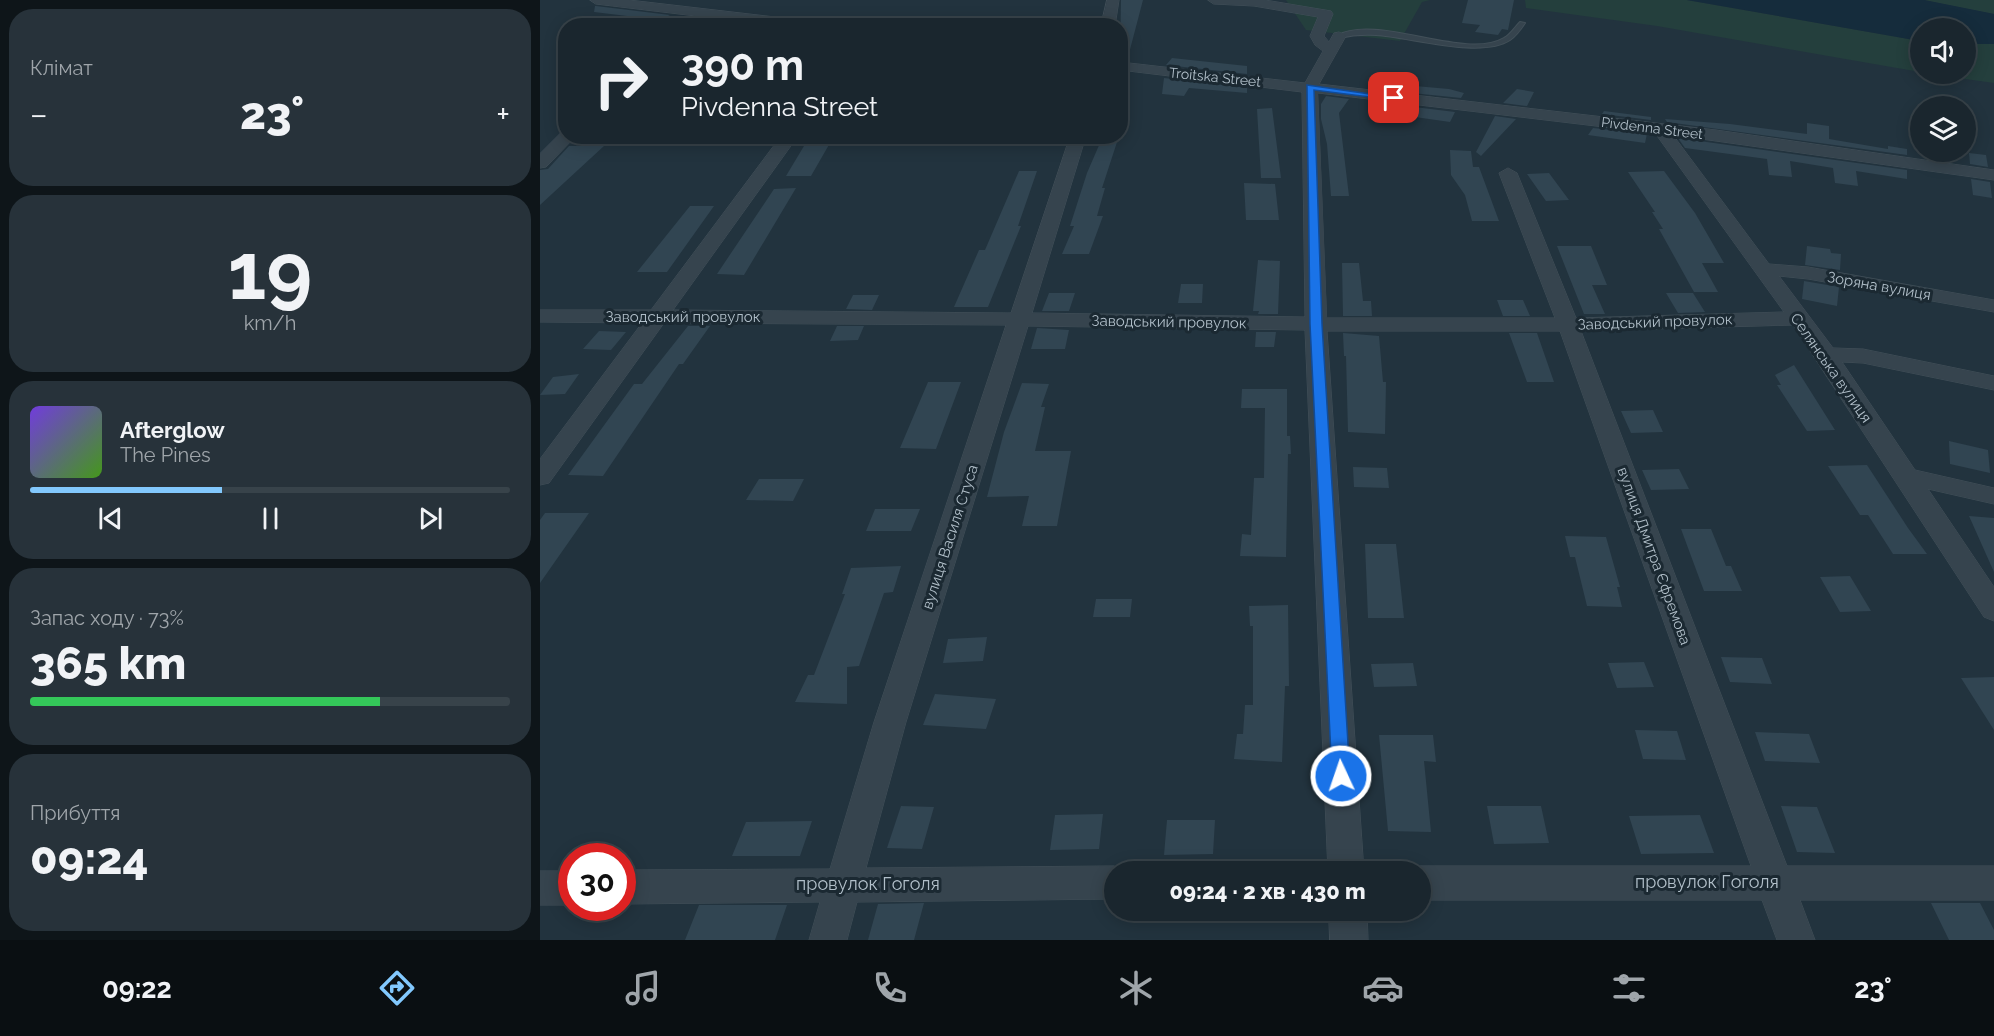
<!DOCTYPE html>
<html lang="uk">
<meta charset="utf-8">
<style>
body{margin:0;font-family:Raleway,sans-serif;background:#27323a;color:#f1f3f6;height:100vh;display:flex;flex-direction:column;font-size:22px;white-space:nowrap}
*{box-sizing:border-box;margin:0}
p{font-size:20px;color:#9fa5aa}
.icon{flex:none;width:33px;height:33px;fill:none;stroke:currentColor;stroke-width:2;stroke-linecap:round;stroke-linejoin:round}
.map{position:relative;flex:1;overflow:hidden}
.drawer{display:flex;flex-direction:column;gap:9px;padding:9px;background:#0e1519;width:540px}
.drawer>*{flex:none}
.top-card{position:absolute;left:18px;top:18px;width:570px;height:126px;border-radius:24px;box-shadow:0 3px 15px #0003,0 0 0 2px #38434a;background:#1a262e;color:#f1f3f6;overflow:hidden}
.buttons{position:absolute;left:1370px;top:18px;display:grid;gap:12px}
.buttons a{display:grid;place-items:center;width:66px;height:66px;border-radius:50%;background:#1a262e;box-shadow:0 3px 15px #0003,0 0 0 2px #38434a;font-size:30px}
.speed{position:absolute;left:18px;top:843px;display:flex;gap:12px;font-size:30px;font-weight:700;text-align:center}
.speed>*{display:grid;place-content:center;width:78px;height:78px;border-radius:50%;background:#1a262e;box-shadow:0 3px 15px #0003,0 0 0 2px #38434a;line-height:1}
.speed .limit{border:9px solid #d22;background:#fff;color:#111}
.pin{position:absolute;display:grid;place-items:center;width:51px;height:51px;color:#fff;margin:-26px;border-radius:12px;box-shadow:0 3px 9px #0006}
.me{position:absolute;width:66px;margin:-33px;rotate:357deg;stroke-linejoin:round;filter:drop-shadow(0 0 4px #0008)}
.turn{display:flex;align-items:center;gap:21px;height:126px;padding:0 24px;font-size:27px}
.turn .icon{width:78px;height:78px;stroke-width:2.5}
.turn b{display:block;font-size:42px;line-height:51px}
.big{font-size:45px;font-weight:800;line-height:1.1}
.drawer .widget{flex:1;display:flex;flex-direction:column;justify-content:center;gap:9px;min-width:0;padding:0 21px;border-radius:24px;background:#27323a}
.drawer .dial{align-items:center;gap:0}
.dial b{font-size:78px;line-height:1}
.song{display:flex;align-items:center;gap:18px}
.cover{width:72px;height:72px;border-radius:9px;background:linear-gradient(135deg,hsl(260 70% 55%),hsl(100 70% 35%))}
.played{height:6px;border-radius:3px;background:linear-gradient(90deg,#82c8fd 40%,#38434a 40%)}
.keys{display:flex;justify-content:space-around;direction:ltr}
.heat{display:flex;justify-content:space-between;align-items:center;font-size:33px;direction:ltr}
.charge{height:9px;border-radius:4px;background:linear-gradient(90deg,#34c759 73%,#38434a 0)}
.trip{position:absolute;left:564px;top:861px;width:327px;height:60px;border-radius:30px;background:#1a262e;box-shadow:0 3px 15px #0003,0 0 0 2px #38434a;font-weight:800;line-height:60px;text-align:center}
.tabs{display:flex;height:96px;justify-content:space-around;align-items:center;background:#0a0f12;color:#9fa5aa}
.tabs .icon{width:42px;height:42px}
.tabs .active{color:#82c8fd}
.tabs b{font-size:27px;color:#f1f3f6}
main{display:flex;flex:1;min-height:0}
.map>svg:first-child{display:block}
.green{fill:#243f3d}
.water{fill:#152c3c}
.building{fill:#314552}
.lines{fill:none;stroke-linecap:round;stroke-linejoin:round}
.lane-casing{stroke:#425059;stroke-width:2}
.street-casing{stroke:#425059;stroke-width:1}
.lane{fill:#36444e;fill-rule:evenodd}
.street{fill:#36444e;fill-rule:evenodd}
.route{fill:#1a73e8;stroke:#114b97;stroke-width:1.5}
.labels{text-anchor:middle;stroke-width:6;stroke-linejoin:round;paint-order:stroke}
.far-street-label{font-size:14px;fill:#b1bfc9;stroke:#1b2932}
.street-label{font-size:15px;fill:#b1bfc9;stroke:#1b2932}
.near-street-label{font-size:18px;fill:#b1bfc9;stroke:#1b2932}
</style>
<main>
<section class="drawer">
<div class="widget"><p>Клімат</p>
<div class="heat"><a>−</a><b class="big">23°</b><a>+</a></div>
</div>
<div class="widget dial"><b>19</b><p>km/h</p></div>
<div class="widget">
<div class="song"><i class="cover"></i><div><b>Afterglow</b><p>The Pines</p></div></div>
<div class="played"></div>
<div class="keys"><svg class="icon" aria-label="previous" viewBox="0 0 24 24"><path d="M18 5L8 12l10 7zM5 5v14"/></svg><svg class="icon" aria-label="pause" viewBox="0 0 24 24"><path d="M8 5v14M16 5v14"/></svg><svg class="icon" aria-label="next" viewBox="0 0 24 24"><path d="M6 5l10 7-10 7zM19 5v14"/></svg></div>
</div>
<div class="widget"><p>Запас ходу · 73%</p><b class="big">365 km</b><div class="charge"></div></div>
<div class="widget"><p>Прибуття</p><b class="big">09:24</b></div>
</section>
<div class="map">
<svg width="1454" height="940" viewBox="0 0 1454 940">
<rect width="100%" height="100%" fill="#22333e"/>
<!-- green -->
<path class="green" d="M746 0H890L882 2 860 41 766 30Z
M985 0H1147L1380 41V72L1117 26 986 8Z
M1384 0H1454V14Z
M1425 44H1454V83L1390 74H1425Z"/>
<!-- water -->
<path class="water" d="M1147 0H1384L1454 14V44H1425V28H1380V41Z"/>
<!-- building -->
<path class="building" d="M581 0H603L587 61 580 60Z
M928 0H974L968 30 962 29 958 35 935 32 940 25 922 23Z
M55 6H56L130 15 120 20 54 12Z
M632 58 707 66V74L626 65Z
M624 78 707 88V93L649 88 644 96 622 94Z
M875 86 909 89 924 93 921 98 872 93Z
M977 89 994 92 987 106 963 103Z
M786 96 809 99 799 113 809 196H791L787 144 781 119V104Z
M866 106 915 112 910 122 861 115Z
M732 108 741 178H721L717 109Z
M1064 111 1111 117V120L1062 114Z
M955 116 976 119 941 156 936 152Z
M1125 119 1190 124 1267 134V123L1289 126V139L1348 149V146L1367 149V155L1127 122Z
M1053 128 1107 134 1105 143 1048 135Z
M270 136H294L271 176H246Z
M563 136H579L562 188H565L557 216H563L549 254H522L534 226H530L547 173Z
M1138 138 1367 170V179L1316 171 1318 186 1295 183 1293 168 1250 161 1252 177 1229 175 1227 159 1145 148Z
M29 146H64L0 205V170L8 169Z
M910 150 931 151 933 167H939L959 221H932L925 195 911 175Z
M1429 153 1446 155 1448 167 1430 164Z
M479 171H497L478 226H481L448 307H414L439 250H445Z
M1124 171 1155 213 1184 263H1162L1178 292H1154L1119 229H1123L1112 212H1115L1088 172Z
M1009 173 1029 200 1006 201 987 174Z
M1431 179 1450 182 1452 198 1433 195Z
M704 183 735 184 739 220H706Z
M256 188 204 275 177 274 234 189Z
M150 206H174L127 272H97Z
M1017 246H1051L1067 285H1052L1065 314H1044Z
M1267 246 1290 249 1291 253 1301 254 1300 270 1265 265Z
M718 260 740 261 738 314H718L719 311H713Z
M802 263H819L823 301H831L832 316H803Z
M1264 281 1299 287 1297 306 1262 299Z
M641 284H663L662 303H638Z
M509 293H535L529 311H502Z
M1126 293H1153L1165 312 1138 313Z
M313 295H339L332 310 306 309Z
M957 300H983L990 316H963Z
M148 326H170L143 364H139L63 476 28 475 94 384H102Z
M297 326H324L318 340 290 341Z
M497 328 529 330 525 349H491Z
M59 331 86 332 71 350 43 349Z
M716 332H736L734 347H715Z
M803 333 839 336 843 382H846L845 434 808 432 806 356H804Z
M969 333H997L1014 382H987Z
M1254 365 1295 430 1267 431 1237 385H1241L1235 375Z
M39 374 25 394 0 395 13 377Z
M388 382H421L396 449 360 448Z
M482 383 509 384 501 407H505L495 451H531L517 526H482L489 496 447 497 464 432Z
M702 389H747V436H750L751 454H748L746 557 700 556 702 534 711 535 714 478H724L725 408H701Z
M1113 410 1123 432 1091 433 1081 411Z
M1409 441 1448 450 1450 473 1410 464Z
M1327 465 1368 528 1387 554H1353L1328 515H1320L1288 466Z
M813 467 847 468 849 488 814 487Z
M1139 469 1149 489 1111 490 1102 470Z
M219 479H264L253 501 206 500Z
M335 509H380L371 531H326Z
M5 513H49L0 583V520Z
M1429 516 1454 518V572Z
M1141 529H1171L1186 566H1191L1202 591H1164Z
M1025 536 1066 537 1080 587H1077L1082 607 1047 606 1035 557H1030Z
M825 544H856L864 618H828Z
M361 566 353 592 344 593 319 666 307 667V704L255 702 268 675H274L305 594H302L311 568Z
M1310 576 1331 611 1300 612 1280 577Z
M556 599H592L590 617H553Z
M748 605 749 686H745L742 762 694 759 697 734H703L705 705H713V626H710L709 606Z
M447 637 443 661 403 663 408 639Z
M1181 657 1222 658 1232 684 1190 682Z
M1104 662 1114 687 1077 688 1068 663Z
M873 663 877 686 834 687 831 664Z
M1454 677V730L1421 678Z
M395 694 456 699 446 729 383 725Z
M1095 730 1137 731 1146 760 1103 759Z
M1215 732 1269 734 1280 763 1225 761Z
M839 735H893L896 762 884 761 891 832 848 831Z
M361 806 394 807 382 849 347 848Z
M947 806H1001L1009 843 954 844Z
M1241 806 1277 807 1295 853 1257 852Z
M563 814 559 849 510 850 515 815Z
M1160 815 1174 853 1101 854 1089 816Z
M627 820H675L673 854 624 855Z
M272 821 260 856H192L206 822Z
M384 903 374 940H328L338 904Z
M1391 903H1440L1454 930V940H1409Z
M159 905H247L235 940H145Z"/>
<g class="lines">
<defs>
<path id="lane" d="M980 22 985 23C981 29 976 36 970 40 941 59 870 37 836 35 823 34 812 35 799 38L796 36C838 13 924 61 964 38 970 35 975 27 980 22Z"/>
<path id="street" d="M50 0H89L278 22 284 26H239L56 4Z
M567 0H579L575 26H561Z
M668 0H725L791 11 793 14 784 36 789 42 794 33 799 32 806 36 779 84 1176 130 1454 170V180L1133 135 1229 264 1268 267 1454 300V312L1268 279 1239 276 1293 348 1323 349 1454 376V390L1323 363 1302 362 1375 470 1454 488V504L1388 489 1454 587V621L1444 617 1253 325 1041 331 1247 866H1454V900H1260L1275 940H1237L1222 900H880V872H867L880 866H1211L1020 331H787L824 872H788L765 330 488 326 366 722 326 868 574 866 587 872H574V899L317 902 307 940H269L280 902 82 904V870L290 869 334 722 466 325 124 323 9 483 0 485V459L102 323 0 322V310H111L241 136H258L133 310 471 313 530 136H546L492 313 765 317 762 92 580 70V62L765 83 783 51 775 45 770 36 778 17 714 6 674 4ZM778 93 1115 133 1244 312 1036 318 977 173 968 168 959 173 1015 318H787Z
M22 132H26V136H36L6 167 0 168V154Z
M0 871H32V905H0Z
M789 910H827L828 940H790Z"/>
</defs>
<!-- lane casing -->
<use href="#lane" class="lane-casing"/>
<!-- street casing -->
<use href="#street" class="street-casing"/>
<!-- lane -->
<use href="#lane" class="lane"/>
<!-- street -->
<use href="#street" class="street"/>
</g>
<!-- route -->
<path class="route" d="M767 85 858 98 854 100 774 90 782 324 810 776 807 782 801 784 794 782 792 776 770 324Z"/>
<g class="labels">
<!-- far-street labels -->
<g class="far-street-label">
<text transform="translate(675 77) rotate(6)" y="5">Troitska Street</text>
<text transform="translate(1112 128) rotate(7)" y="5">Pivdenna Street</text>
</g>
<!-- street labels -->
<g class="street-label">
<text transform="translate(1339 286) rotate(10)" y="5">Зоряна вулиця</text>
<text x="143" y="322">Заводський провулок</text>
<text transform="translate(629 322) rotate(1)" y="5">Заводський провулок</text>
<text transform="translate(1115 322) rotate(-2)" y="5">Заводський провулок</text>
<text transform="translate(1291 368) rotate(55)" y="5">Селянська вулиця</text>
<text transform="translate(410 537) rotate(-72)" y="5">вулиця Василя Стуса</text>
<text transform="translate(1114 556) rotate(70)" y="5">вулиця Дмитра Єфремова</text>
</g>
<!-- near-street labels -->
<g class="near-street-label">
<text x="1167" y="888">провулок Гоголя</text>
<text x="328" y="890">провулок Гоголя</text>
</g>
</g>
</svg>
<div class="buttons">
<a><svg class="icon" aria-label="sound" viewBox="0 0 24 24"><path d="M4 9h4l5-4v14l-5-4H4zM17 9q2 3 0 6"/></svg></a>
<a><svg class="icon" aria-label="layers" viewBox="0 0 24 24"><path d="M12 4l9 5-9 5-9-5zM3 14l9 5 9-5"/></svg></a>
</div>
<div class="speed"><div class="limit">30</div></div>
<div class="pin" style="left:854px;top:98px;background:#d93025"><svg class="icon" aria-label="arrive" viewBox="0 0 24 24"><path d="M6 21V4h12l-3 4 3 4H6"/></svg></div>
<svg class="me" style="left:801px;top:776px" viewBox="-20 -20 40 40"><circle r="17" fill="#1a73e8" stroke="#fff" stroke-width="3"/><path d="M0-11L8 9 0 5-8 9z" fill="#fff"/></svg>
<div class="trip">09:24 · 2 хв · 430 m</div>
<div class="top-card">
<div class="turn"><svg class="icon" aria-label="right" viewBox="0 0 24 24"><path d="M7 20v-9h11M14 6l5 5-5 5"/></svg><div><b>390 m</b>Pivdenna Street</div></div>
</div>
</div>
</main>
<nav class="tabs">
<b>09:22</b>
<svg class="icon active" aria-label="directions" viewBox="0 0 24 24"><path d="M12 3l9 9-9 9-9-9zM9 14v-3h6M13 9l2 2-2 2"/></svg>
<svg class="icon" aria-label="music" viewBox="0 0 24 24"><path d="M9 18V5l10-2v13"/><circle cx="6" cy="18" r="3"/><circle cx="16" cy="16" r="3"/></svg>
<svg class="icon" aria-label="phone" viewBox="0 0 24 24"><path d="M5 4h4l2 5-3 2q2 4 5 5l2-3 5 2v4C11 20 4 13 5 4z"/></svg>
<svg class="icon" aria-label="climate" viewBox="0 0 24 24"><path d="M12 3v18M4 7l16 10M4 17L20 7"/></svg>
<svg class="icon" aria-label="car" viewBox="0 0 24 24"><path d="M5 17H2v-5l4-1 3-4h7l3 4 3 1v5h-3M9 17h6M6 11h13"/><circle cx="7" cy="17" r="2"/><circle cx="17" cy="17" r="2"/></svg>
<svg class="icon" aria-label="filters" viewBox="0 0 24 24"><path d="M4 7h16M4 17h16"/><circle cx="9" cy="7" r="2"/><circle cx="15" cy="17" r="2"/></svg>
<b>23°</b>
</nav>
